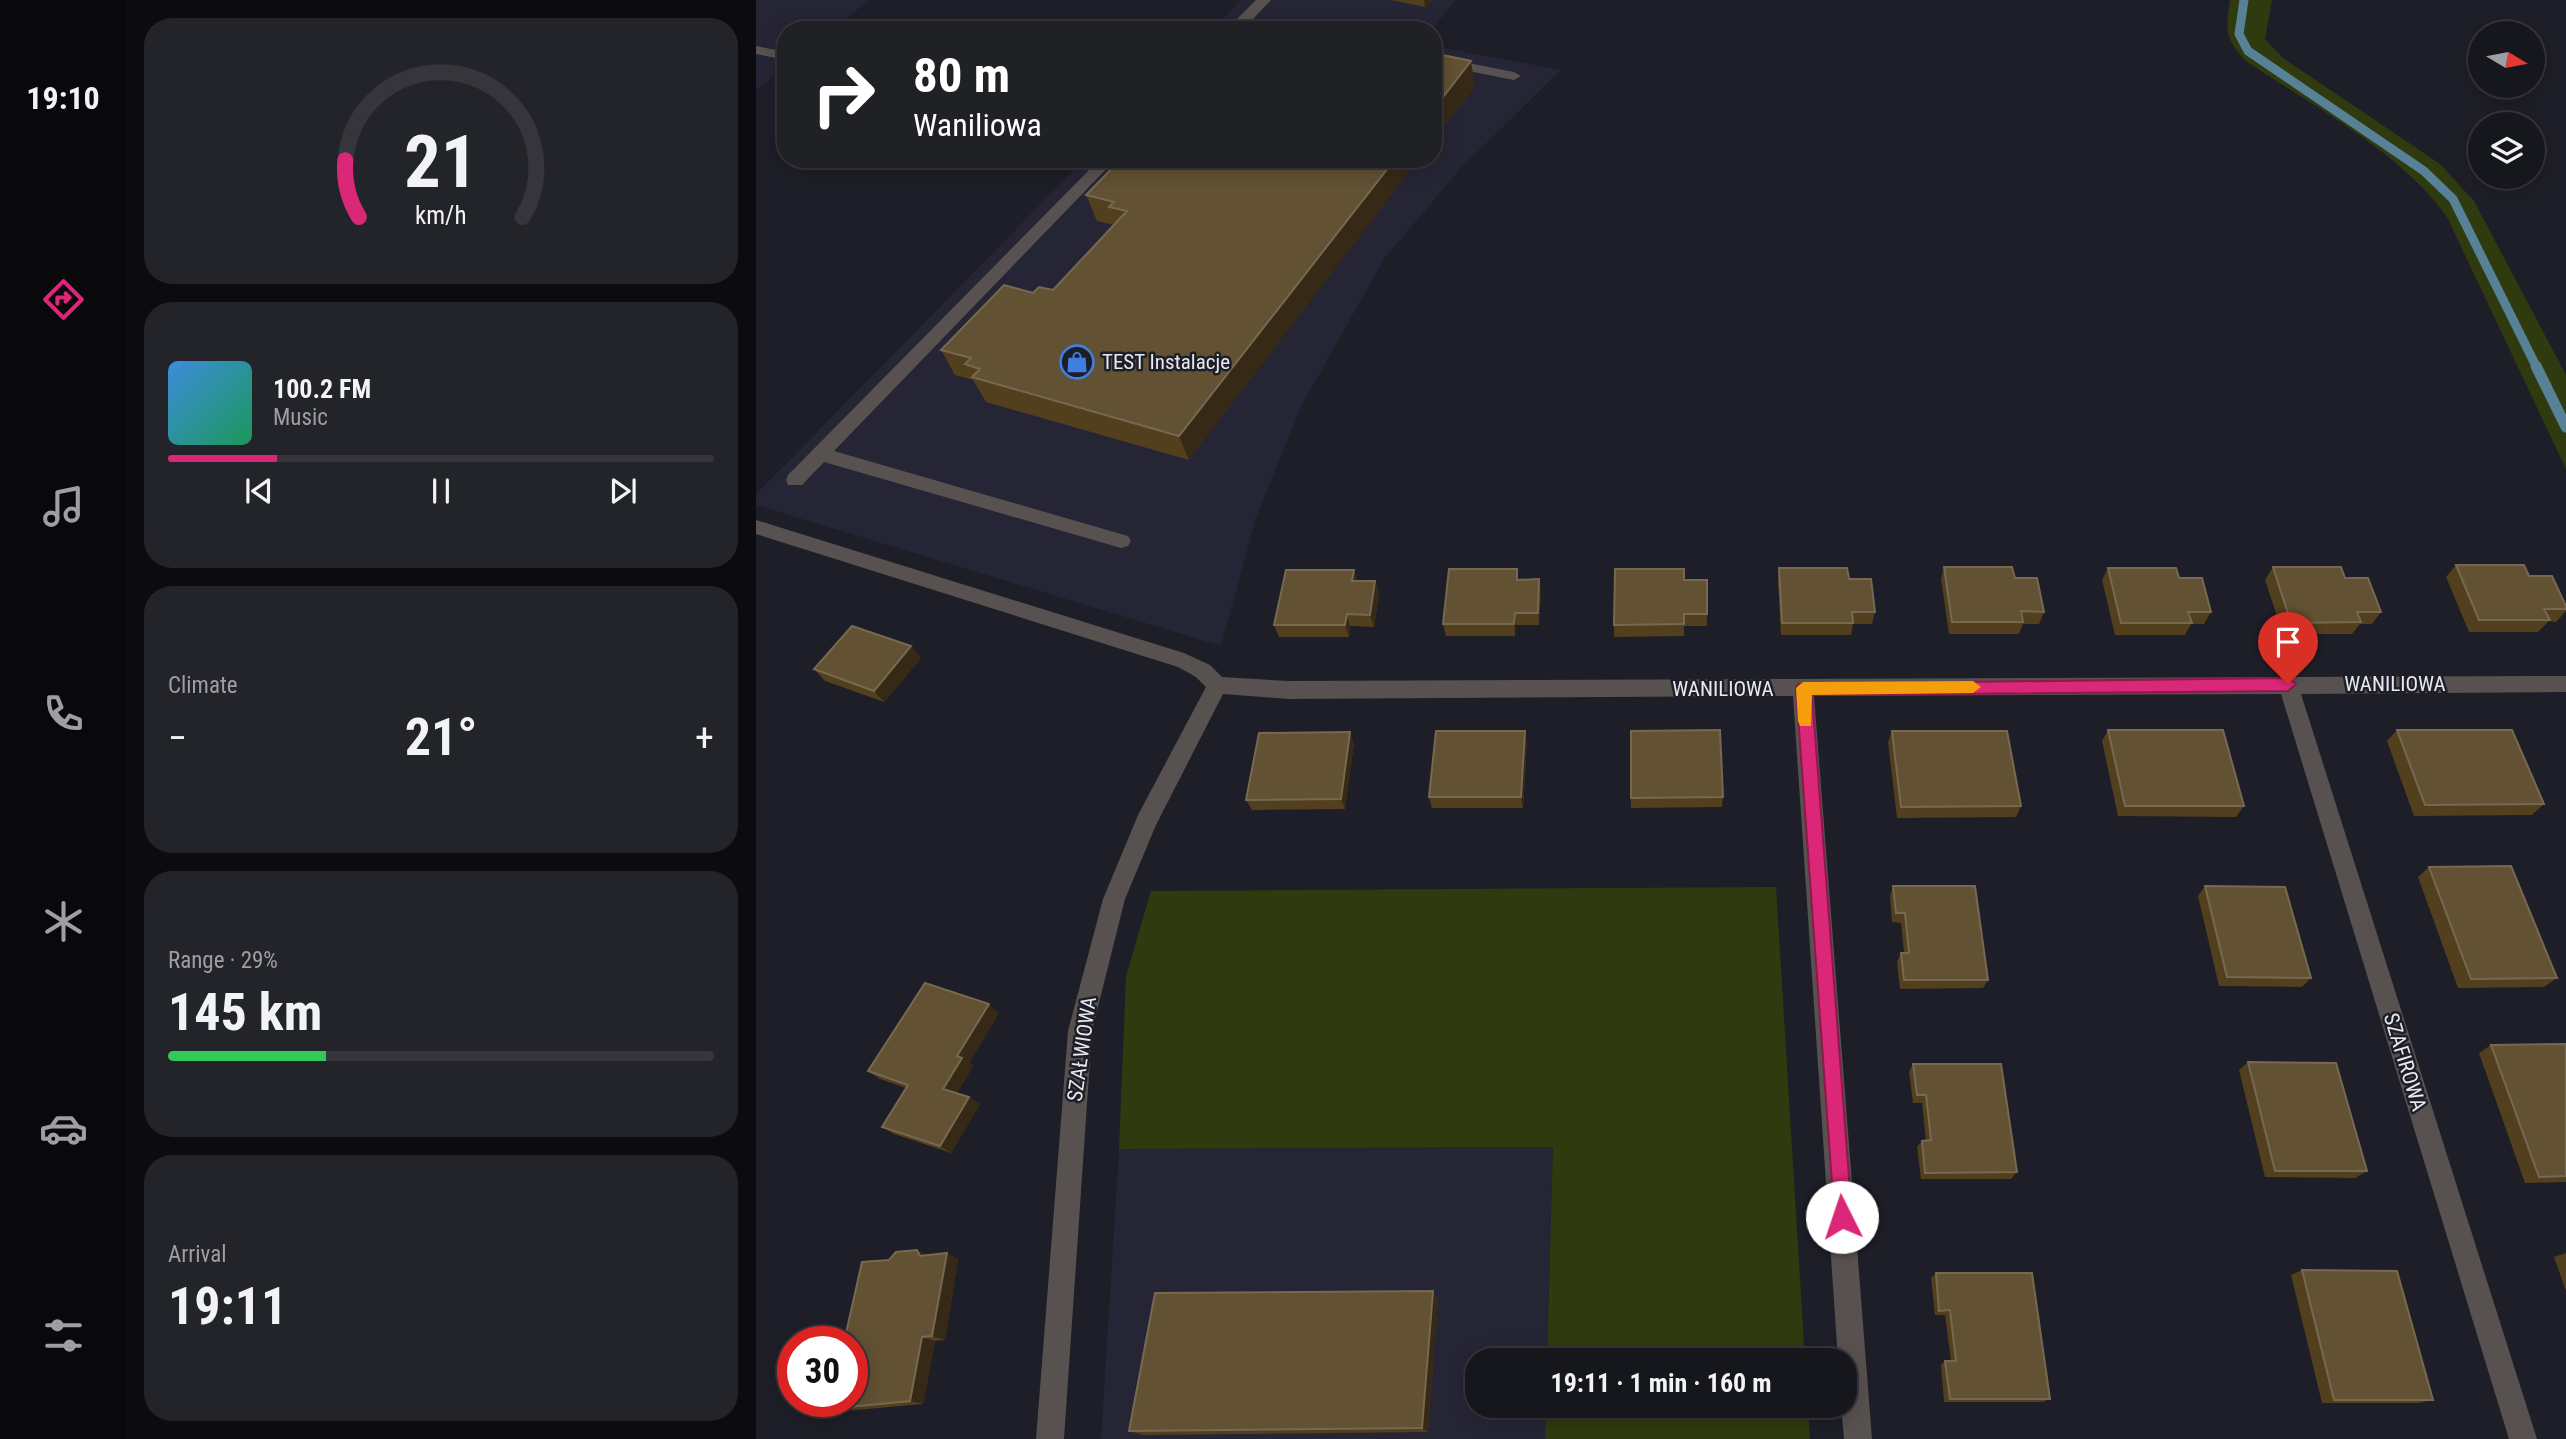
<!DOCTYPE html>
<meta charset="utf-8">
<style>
body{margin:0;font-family:"Roboto Condensed",sans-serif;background:#23232a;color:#f1f3f6;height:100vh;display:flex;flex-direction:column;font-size:26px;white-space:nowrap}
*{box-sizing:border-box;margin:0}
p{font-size:23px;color:#9e9fa4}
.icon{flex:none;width:38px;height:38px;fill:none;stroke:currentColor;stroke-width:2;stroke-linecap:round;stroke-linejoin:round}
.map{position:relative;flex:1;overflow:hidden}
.panel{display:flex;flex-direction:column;gap:18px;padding:18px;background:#0c0c10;width:630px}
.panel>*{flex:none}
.guide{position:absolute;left:21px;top:21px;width:665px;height:147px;border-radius:28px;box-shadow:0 4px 18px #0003,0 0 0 2px #35353b;background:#202124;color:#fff;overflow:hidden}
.needle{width:46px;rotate:100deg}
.tools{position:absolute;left:1712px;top:21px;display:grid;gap:14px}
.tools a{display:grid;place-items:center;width:77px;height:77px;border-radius:50%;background:#16161d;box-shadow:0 4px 18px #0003,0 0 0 2px #35353b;font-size:35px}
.speed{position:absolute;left:21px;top:1326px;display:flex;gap:14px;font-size:35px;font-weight:700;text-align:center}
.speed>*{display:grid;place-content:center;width:91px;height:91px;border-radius:50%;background:#16161d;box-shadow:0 4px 18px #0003,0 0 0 2px #35353b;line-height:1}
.speed .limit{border:10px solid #d22;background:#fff;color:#111}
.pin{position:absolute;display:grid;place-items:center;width:60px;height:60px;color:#fff;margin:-72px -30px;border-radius:50% 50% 50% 0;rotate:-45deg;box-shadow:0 0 7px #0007}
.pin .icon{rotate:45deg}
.me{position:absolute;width:77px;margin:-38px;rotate:356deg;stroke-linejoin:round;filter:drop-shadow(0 0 5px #0008)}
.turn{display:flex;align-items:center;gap:24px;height:147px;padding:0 21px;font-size:32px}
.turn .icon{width:91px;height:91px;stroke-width:2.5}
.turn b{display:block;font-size:49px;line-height:60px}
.big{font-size:52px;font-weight:700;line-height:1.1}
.panel .tile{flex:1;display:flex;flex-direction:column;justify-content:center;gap:10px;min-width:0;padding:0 24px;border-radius:28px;background:#23232a}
.panel .dial{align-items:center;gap:0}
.dial svg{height:182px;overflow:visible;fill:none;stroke:#35353b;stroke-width:7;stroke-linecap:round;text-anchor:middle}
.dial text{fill:#f1f3f6;stroke:none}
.song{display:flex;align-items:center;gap:21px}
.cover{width:84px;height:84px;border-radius:10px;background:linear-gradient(135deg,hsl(210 70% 55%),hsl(150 70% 35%))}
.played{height:7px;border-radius:4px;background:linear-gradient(90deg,#db2777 20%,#35353b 20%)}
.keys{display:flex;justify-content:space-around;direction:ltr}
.heat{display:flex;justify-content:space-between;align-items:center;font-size:38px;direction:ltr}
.charge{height:10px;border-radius:5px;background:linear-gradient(90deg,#34c759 29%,#35353b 0)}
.trip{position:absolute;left:709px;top:1348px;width:392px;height:70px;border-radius:28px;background:#16161d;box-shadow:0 4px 18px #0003,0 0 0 2px #35353b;font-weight:700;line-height:70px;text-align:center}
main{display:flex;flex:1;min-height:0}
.menu{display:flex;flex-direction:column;width:126px;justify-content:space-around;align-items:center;background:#09090c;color:#9e9fa4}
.menu .icon{width:49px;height:49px}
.menu .on{color:#db2777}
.menu b{font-size:32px;color:#f1f3f6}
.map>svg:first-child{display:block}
.built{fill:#252535}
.green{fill:#303a0f}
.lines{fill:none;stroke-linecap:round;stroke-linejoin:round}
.stream-far1{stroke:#578196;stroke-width:9}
.stream{stroke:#578196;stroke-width:11}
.service{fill:#575150;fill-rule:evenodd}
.minor{fill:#575150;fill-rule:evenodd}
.wall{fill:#523f1d}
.shaded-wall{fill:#362a17}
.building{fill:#625133;stroke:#776951;stroke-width:2}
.route{fill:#db2777;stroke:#8e194d;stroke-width:2}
.slow{fill:#f59e0b}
.labels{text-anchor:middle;stroke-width:5;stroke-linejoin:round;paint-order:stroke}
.poi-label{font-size:21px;fill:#e8e8ef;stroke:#1d1e27;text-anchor:start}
.street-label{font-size:21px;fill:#e8e8ef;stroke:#1d1e27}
</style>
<main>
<nav class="menu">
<b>19:10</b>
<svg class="icon on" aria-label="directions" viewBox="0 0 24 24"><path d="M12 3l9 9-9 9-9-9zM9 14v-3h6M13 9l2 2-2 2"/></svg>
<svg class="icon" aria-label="music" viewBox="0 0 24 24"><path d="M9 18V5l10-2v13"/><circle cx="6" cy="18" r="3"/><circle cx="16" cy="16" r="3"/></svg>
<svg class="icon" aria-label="phone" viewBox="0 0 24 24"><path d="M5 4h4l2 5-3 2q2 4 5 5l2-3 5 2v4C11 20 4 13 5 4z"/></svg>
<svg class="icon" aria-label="climate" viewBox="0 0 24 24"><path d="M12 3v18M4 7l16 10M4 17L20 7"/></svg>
<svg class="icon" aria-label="car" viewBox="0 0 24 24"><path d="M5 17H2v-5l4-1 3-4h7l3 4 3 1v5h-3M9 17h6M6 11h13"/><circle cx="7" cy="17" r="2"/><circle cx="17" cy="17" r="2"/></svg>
<svg class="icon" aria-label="filters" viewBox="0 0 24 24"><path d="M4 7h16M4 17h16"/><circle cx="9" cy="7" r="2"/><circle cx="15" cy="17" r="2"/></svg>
</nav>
<section class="panel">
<div class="tile dial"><svg viewBox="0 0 100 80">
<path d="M14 69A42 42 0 1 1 86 69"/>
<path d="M14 69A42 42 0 0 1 8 44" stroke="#db2777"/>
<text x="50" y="56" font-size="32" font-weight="700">21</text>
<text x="50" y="72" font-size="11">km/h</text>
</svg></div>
<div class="tile">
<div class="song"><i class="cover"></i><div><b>100.2 FM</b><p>Music</p></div></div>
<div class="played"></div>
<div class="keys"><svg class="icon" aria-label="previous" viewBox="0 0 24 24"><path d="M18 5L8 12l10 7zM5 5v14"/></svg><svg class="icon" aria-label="pause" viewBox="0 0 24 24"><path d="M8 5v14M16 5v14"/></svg><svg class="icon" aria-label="next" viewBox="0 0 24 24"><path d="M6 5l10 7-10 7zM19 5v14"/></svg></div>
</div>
<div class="tile"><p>Climate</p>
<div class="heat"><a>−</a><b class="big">21°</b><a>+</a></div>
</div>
<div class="tile"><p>Range · 29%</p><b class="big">145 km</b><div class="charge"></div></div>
<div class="tile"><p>Arrival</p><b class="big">19:11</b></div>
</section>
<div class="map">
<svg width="1810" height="1439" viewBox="0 0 1810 1439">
<rect width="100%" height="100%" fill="#1d1e27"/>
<!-- built -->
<path class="built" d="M0 0H113L76 30H30V67L0 90Z
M485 0H700L675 30H456Z
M677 46 805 70 705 168 628 259 546 405 500 518 465 646 0 505V494L329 159H677Z
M797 1147 791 1360H721V1405H790L789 1439H345L363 1149Z"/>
<!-- green -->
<path class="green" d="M1474 0H1516L1509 39 1527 58 1684 164 1718 201 1810 375V469L1691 217C1645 152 1556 106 1490 61 1468 37 1470 31 1474 0Z
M1020 887 1049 1360H791L797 1147 363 1149 370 976 395 891Z
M790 1405H1052L1054 1439H789Z"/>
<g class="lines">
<!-- stream-far1 -->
<path class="stream-far1" d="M1488 0 1483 34 1492 51 1668 171 1697 199 1781 368"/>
<!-- stream -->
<path class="stream" d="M1780 366 1810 427"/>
<!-- service -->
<path class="service" d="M500 0H515L497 19 538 30 490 26 486 30H474L475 25Z
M0 46 30 52V60L0 54Z
M677 56 758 72 765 76 758 80 677 64Z
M344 159H360L78 451 372 536 375 541 372 546 365 548 68 462 46 485H32L30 480 32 475Z"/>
<!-- minor -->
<path class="minor" d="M0 520 428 653 454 665 466 677 532 681 1810 676V692L1545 694 1781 1439H1753L1525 694 1058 696 1116 1439H1088L1085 1405H1088V1360H1082L1037 696 532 699 467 694 400 825 369 899 336 1031 308 1439H280L312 1031 347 899 382 815 450 687 440 677 422 667 0 534Z"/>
</g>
<!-- wall -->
<path class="wall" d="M635 0H676L669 7Z
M365 159 433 460 230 402 217 380 199 375 185 350 277 293 297 290 358 225 341 221 330 195Z
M1700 565 1773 576 1810 606V611L1800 622 1793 621 1782 632H1713L1690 577Z
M1188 567 1259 578 1288 612 1283 624H1267L1263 634H1193L1185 579Z
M1517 567 1589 578 1625 612 1616 624H1604L1596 634H1527L1509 580Z
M1023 568 1093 579 1119 612 1116 624H1097L1095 635H1025L1022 580Z
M1352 568 1423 578 1455 612 1448 624H1435L1429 635H1359L1346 580Z
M783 579 785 592 783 625H760L759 636H690L687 624 763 580Z
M928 580 951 614V626H928V636L858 637V625Z
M601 581H619L623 593 618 627 594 626 593 637H523L518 625Z
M155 646 165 658 128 702 69 681 58 669Z
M1352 730 1488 806 1480 817 1362 816 1346 741Z
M1641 730 1788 804 1776 815 1658 816 1631 741Z
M1136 731 1265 806 1260 817 1141 818 1132 742Z
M771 742 767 808H676L673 797Z
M598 743 589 809 496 810 490 800Z
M967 797 966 807 875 808V798Z
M1673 867 1801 978 1788 987 1702 988 1662 877Z
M1137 886 1232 980 1227 988 1144 989 1141 962 1145 953H1148L1145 923 1136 922 1134 896Z
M1449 886 1555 978 1546 987 1463 986 1442 896Z
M243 1013 213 1063 217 1066 201 1093 224 1104 195 1153 138 1134 126 1127 150 1088 124 1079 112 1071Z
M1810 1044V1182L1769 1183 1723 1053 1735 1045Z
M1492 1062 1611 1171 1599 1178 1509 1177 1483 1070Z
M1157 1064 1261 1172 1255 1179H1165L1161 1147 1166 1141H1170L1166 1103H1157L1153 1072Z
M1810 1253V1291L1798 1257Z
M173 1255 202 1259 189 1340 179 1341 167 1404 88 1411 73 1409Z
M1546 1270 1677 1400 1663 1403H1566L1535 1275Z
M1180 1273 1294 1399 1287 1402H1188L1185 1365 1189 1361H1195L1189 1315H1179L1175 1278Z
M682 1298 672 1432 387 1435 373 1431Z"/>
<!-- shaded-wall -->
<path class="shaded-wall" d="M668 0H676L669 7Z
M715 61 719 87 677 141V110Z
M639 159H663L433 460 423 436Z
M598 570 602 582 596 581Z
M783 579 785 592 783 625 782 613Z
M619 581 623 593 618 627 614 615Z
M759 613 760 625 759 636 758 624Z
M591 614 594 626 593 637 589 625Z
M155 646 165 658 128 702 118 691Z
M769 731 771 742 767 808 765 797Z
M594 732 598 743 589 809 585 799Z
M233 1004 243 1013 213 1063 217 1066 199 1096 187 1089 201 1056Z
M213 1097 224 1104 195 1153 184 1146Z
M161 1250 173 1255 164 1256Z
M191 1253 202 1259 189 1340 176 1336Z
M677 1291 682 1298 672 1432 666 1428Z
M166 1337 179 1341 167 1404 154 1401Z"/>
<!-- building -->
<path class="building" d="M543 25 566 30H539Z
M496 27 511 30H493Z
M677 53 715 61 677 110Z
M365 159H639L423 436 216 377 224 369 209 364 215 358 185 350 248 285 277 293 283 287 297 290 371 211 353 207 358 202 330 195Z
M1700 565H1768L1773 576H1796L1810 606V609H1788L1794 620H1723Z
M1188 567H1256L1259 578H1281L1288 612 1265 611 1267 622H1196Z
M1517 567H1585L1589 578H1612L1625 612H1601L1605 622 1535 623Z
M1023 568H1091L1093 579H1115L1119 612H1096L1097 623H1026Z
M1352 568H1420L1423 578H1446L1455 612H1432L1436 623H1365Z
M693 569H761V580L783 579 782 613H759L758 624H687Z
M859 569H928V580H951V614H928V624L858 625Z
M530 570H598L596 581H619L614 615 591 614 589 625H518Z
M96 626 155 646 118 691 58 669Z
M964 730 967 797 875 798V731Z
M1352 730H1467L1488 806H1369Z
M1641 730H1756L1788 804 1669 805Z
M680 731H769L765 797H673Z
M1136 731H1251L1265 806 1145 807Z
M594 732 585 799 490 800 503 733Z
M1755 866 1801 978 1715 979 1673 867Z
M1137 886H1219L1232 980H1148L1145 953H1153L1149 913H1140Z
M1449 886 1529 887 1555 978 1471 977Z
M169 983 233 1004 201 1056 206 1058 187 1089 213 1097 184 1146 126 1127 152 1085 112 1071Z
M1810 1044V1176L1783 1177 1735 1045Z
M1492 1062 1580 1063 1611 1171H1519Z
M1157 1064H1245L1261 1172 1169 1173 1166 1141 1175 1140 1170 1095H1161Z
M161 1250 164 1256 191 1253 176 1336 166 1337 154 1401 73 1409 74 1402H96V1342H88L106 1262 133 1260 140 1252Z
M1546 1270 1641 1271 1677 1400H1578Z
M1180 1273H1276L1294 1399H1194L1189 1361H1200L1194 1310 1183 1311Z
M677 1291 666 1428 373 1431 399 1293Z"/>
<!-- route -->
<path class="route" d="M1532 678 1540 684 1532 691 1056 695 1096 1217 1093 1224 1086 1227 1079 1224 1040 688 1042 684Z"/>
<!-- slow -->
<path class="slow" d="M1217 681 1225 687 1217 693 1056 695 1055 726H1044L1042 721 1040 688 1047 682Z"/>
<!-- icons -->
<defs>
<symbol id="shop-ring" viewBox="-11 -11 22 22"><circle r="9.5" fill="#1d1e27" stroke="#3f7fe0" stroke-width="1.5"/><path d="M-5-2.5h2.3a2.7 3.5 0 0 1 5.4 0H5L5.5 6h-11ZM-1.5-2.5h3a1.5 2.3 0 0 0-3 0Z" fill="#3f7fe0"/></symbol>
</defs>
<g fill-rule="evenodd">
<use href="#shop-ring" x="302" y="343" width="38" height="38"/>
</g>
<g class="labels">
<!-- poi labels -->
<g class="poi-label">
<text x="346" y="369">TEST Instalacje</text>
</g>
<!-- street labels -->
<g class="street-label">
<text x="1639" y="691">WANILIOWA</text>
<text x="967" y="696">WANILIOWA</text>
<text transform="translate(326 1049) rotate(-82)" y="7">SZAŁWIOWA</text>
<text transform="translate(1649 1062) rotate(73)" y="7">SZAFIROWA</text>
</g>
</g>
</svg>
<div class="tools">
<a><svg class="needle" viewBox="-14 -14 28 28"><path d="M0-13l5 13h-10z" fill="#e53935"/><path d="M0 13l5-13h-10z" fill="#9e9fa4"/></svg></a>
<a><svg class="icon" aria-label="layers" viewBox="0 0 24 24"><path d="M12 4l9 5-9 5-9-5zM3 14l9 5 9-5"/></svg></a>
</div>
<div class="speed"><div class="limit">30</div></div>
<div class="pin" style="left:1532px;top:684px;background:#d93025"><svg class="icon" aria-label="arrive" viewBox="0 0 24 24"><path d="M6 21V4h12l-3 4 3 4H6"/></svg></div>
<svg class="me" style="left:1086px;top:1217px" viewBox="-20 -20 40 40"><circle r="19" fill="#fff"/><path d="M0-13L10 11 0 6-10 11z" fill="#db2777"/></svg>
<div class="trip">19:11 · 1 min · 160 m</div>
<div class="guide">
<div class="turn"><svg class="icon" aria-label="right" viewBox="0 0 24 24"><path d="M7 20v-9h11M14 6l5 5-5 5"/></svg><div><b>80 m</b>Waniliowa</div></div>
</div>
</div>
</main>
